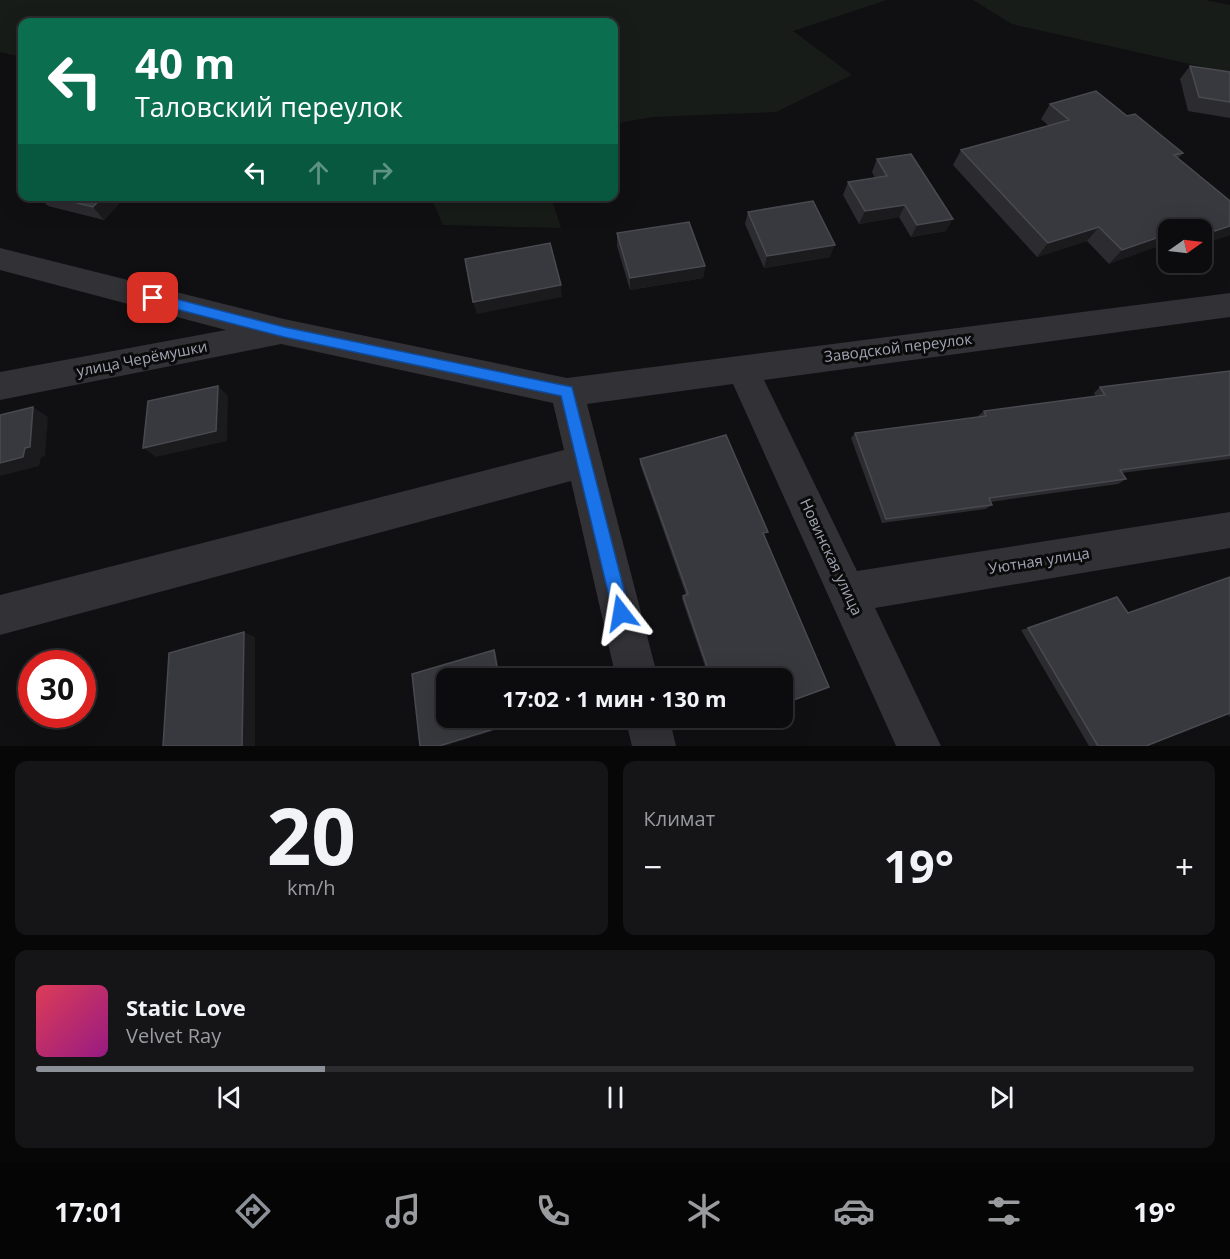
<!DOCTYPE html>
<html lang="ru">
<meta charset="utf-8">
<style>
body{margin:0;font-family:"Open Sans",sans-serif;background:#151517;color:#f1f3f6;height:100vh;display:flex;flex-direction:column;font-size:22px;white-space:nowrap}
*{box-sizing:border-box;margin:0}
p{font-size:20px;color:#9a9b9e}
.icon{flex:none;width:33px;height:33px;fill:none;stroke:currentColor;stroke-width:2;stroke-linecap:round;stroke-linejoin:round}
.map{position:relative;height:746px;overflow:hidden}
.details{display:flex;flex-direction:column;gap:15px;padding:15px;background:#070708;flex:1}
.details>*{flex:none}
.guide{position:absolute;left:18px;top:18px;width:600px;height:183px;border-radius:12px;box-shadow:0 6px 24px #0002,0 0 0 2px #2c2c2e;background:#0b6e4f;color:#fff;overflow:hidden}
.needle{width:39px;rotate:76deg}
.tools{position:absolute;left:1158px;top:219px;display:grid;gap:12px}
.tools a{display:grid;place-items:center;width:54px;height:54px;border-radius:12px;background:#0c0c0e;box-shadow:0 6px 24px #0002,0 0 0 2px #2c2c2e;font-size:30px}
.speed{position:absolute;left:18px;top:650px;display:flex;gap:12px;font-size:30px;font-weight:700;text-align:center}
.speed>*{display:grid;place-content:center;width:78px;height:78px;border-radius:50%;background:#0c0c0e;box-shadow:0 6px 24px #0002,0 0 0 2px #2c2c2e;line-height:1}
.speed .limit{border:9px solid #d22;background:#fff;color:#111}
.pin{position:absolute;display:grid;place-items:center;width:51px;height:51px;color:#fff;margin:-26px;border-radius:12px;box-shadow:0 3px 9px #0006}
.me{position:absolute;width:66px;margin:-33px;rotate:346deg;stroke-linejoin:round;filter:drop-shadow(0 0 4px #0008)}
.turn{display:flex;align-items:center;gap:21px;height:126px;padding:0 18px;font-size:27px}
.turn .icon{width:78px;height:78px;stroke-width:2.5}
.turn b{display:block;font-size:42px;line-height:51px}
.lanes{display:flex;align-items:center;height:57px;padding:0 18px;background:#0003;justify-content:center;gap:30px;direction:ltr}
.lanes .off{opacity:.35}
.big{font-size:45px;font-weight:700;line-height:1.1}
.details .widget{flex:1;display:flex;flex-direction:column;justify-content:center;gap:9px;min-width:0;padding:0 21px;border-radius:12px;background:#151517}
.details .dial{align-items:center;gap:0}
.dial b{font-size:78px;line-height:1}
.song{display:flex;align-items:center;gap:18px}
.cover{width:72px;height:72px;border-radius:9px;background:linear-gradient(135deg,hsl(350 70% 55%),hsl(310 70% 35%))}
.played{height:6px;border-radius:3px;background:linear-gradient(90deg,#8c9099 25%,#2c2c2e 25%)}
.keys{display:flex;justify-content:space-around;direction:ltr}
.heat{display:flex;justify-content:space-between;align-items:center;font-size:33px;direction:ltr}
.details .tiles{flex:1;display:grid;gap:15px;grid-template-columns:1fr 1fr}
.widget:last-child{grid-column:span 2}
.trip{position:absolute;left:436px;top:668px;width:357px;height:60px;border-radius:12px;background:#0c0c0e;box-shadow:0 6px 24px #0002,0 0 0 2px #2c2c2e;font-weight:700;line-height:60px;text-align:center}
.dock{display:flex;height:96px;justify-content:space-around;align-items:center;background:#050506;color:#9a9b9e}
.dock .icon{width:42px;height:42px}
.dock .selected{color:#8c9099}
.dock b{font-size:27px;color:#f1f3f6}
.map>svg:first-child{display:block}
.green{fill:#171c18}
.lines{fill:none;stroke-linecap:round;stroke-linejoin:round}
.minor{fill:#313136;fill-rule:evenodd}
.wall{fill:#2c2c30}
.shaded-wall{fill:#1b1b1e}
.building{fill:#38393e;stroke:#494a50;stroke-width:1.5}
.route{fill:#1a73e8;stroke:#114b97;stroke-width:1.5}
.labels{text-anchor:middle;stroke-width:6;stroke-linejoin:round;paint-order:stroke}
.street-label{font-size:15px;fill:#a1a4b2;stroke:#0b0b0c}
</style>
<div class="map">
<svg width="1230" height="746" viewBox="0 0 1230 746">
<rect width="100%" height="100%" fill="#101012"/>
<!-- green -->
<path class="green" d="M0 0H887L793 31 852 75 776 112 652 117 614 124V22H22V57L0 52Z
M973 0H1205L1230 5V73L1012 24Z
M431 197H551L561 228 443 225Z"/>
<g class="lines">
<!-- minor -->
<path class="minor" d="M0 248 284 319 567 378 1230 293V317L764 380 857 571 1230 512V548L875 608 941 746H896L733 384 587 404 658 678H616L571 481 0 635V595L564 450 553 403 281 344 0 400V372L226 330 0 270Z
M625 717H669L676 746H632Z"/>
</g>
<!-- wall -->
<path class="wall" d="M1190 66 1230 72V118L1188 111 1180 79Z
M1050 104 1127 116 1183 153 1178 158 1230 235 1202 244V230H1168L1109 264 1087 241 1037 257 953 165 961 150 1049 126 1041 119Z
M877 159 946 231 911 237 899 217 859 224 843 195 848 182 875 178 872 172Z
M38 196H126L104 220 48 206Z
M748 212 830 257 764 268 745 224Z
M617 233 705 266 703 278 630 290 617 246Z
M1230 371V459L1122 473 1126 479 1118 484 990 502 992 505 986 509 882 523 851 438 855 433 979 417 978 416 984 411 1096 397 1094 393 1100 387Z
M640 459 766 536H765L826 689 783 704V678H709L682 599 683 596 686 595 640 464Z
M1230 577V717L1228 714 1146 746H1089L1021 630 1028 628 1128 613Z
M722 717H746L725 724Z"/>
<!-- shaded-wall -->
<path class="shaded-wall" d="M103 196H126L104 220 93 207Z
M905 205 899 217 859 224 865 211Z
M953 219 946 231 911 237 917 225Z
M1204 222 1197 230H1182Z
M1230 226V235L1202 244 1215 231Z
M1099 227 1087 241 1037 257 1048 243Z
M1168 234V243L1109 264 1122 250Z
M835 245 830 257 764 268 767 256Z
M705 266 703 278 630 290V278Z
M561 285 562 297 477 314 473 302Z
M218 386 228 396 227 441 156 457 143 448Z
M33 407 48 417 45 456 41 457 39 466 0 476V463L25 448Z
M244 632 255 637V746H242Z
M494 650 496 652 500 678H499Z
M506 717H507L509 726 445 746H439Z"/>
<!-- building -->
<path class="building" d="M1190 66 1230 72V102L1199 97Z
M1096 91 1127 116 1135 114 1183 153 1174 155 1230 201V226L1215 231 1204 222 1182 230H1168V234L1122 250 1099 227 1048 243 961 150 1069 120 1050 104Z
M911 154 953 219 917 225 905 205 865 211 848 182 887 176 877 159Z
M49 196H103L93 207Z
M813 201 835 245 767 256 748 212Z
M689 222 705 266 630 278 617 233Z
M550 243 561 285 473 302 465 259Z
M1230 371V455L1120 470 1126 479 989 498 992 505 886 519 855 433 986 416 984 411 1105 395 1100 387Z
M218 386 216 431 143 448 148 401Z
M33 407 30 447 25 448 23 457 0 463V415Z
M726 435 768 532 763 533 829 687 783 704V678H711L683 596 688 594 640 459Z
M1230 577V713L1146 746H1098L1028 628 1117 597 1128 613Z
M244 632 242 746H163L169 653Z
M494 650 499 678H447V717H506L507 725 439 746H420L412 674Z
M725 717H744L727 723Z"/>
<!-- route -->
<path class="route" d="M153 293 284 327 572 387 630 613 627 619 621 621 615 619 613 613 561 396 284 337 149 302 147 298Z"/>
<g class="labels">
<!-- street labels -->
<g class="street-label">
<text transform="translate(898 348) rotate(-7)" y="5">Заводской переулок</text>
<text transform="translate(142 359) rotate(-11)" y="5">улица Черёмушки</text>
<text transform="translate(831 557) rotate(65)" y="5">Новинская улица</text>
<text transform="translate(1039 561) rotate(-9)" y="5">Уютная улица</text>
</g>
</g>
</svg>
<div class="tools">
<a><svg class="needle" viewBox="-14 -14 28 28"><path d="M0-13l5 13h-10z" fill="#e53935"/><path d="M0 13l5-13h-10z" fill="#9a9b9e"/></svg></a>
</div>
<div class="speed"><div class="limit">30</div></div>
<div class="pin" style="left:153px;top:298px;background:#d93025"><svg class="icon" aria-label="arrive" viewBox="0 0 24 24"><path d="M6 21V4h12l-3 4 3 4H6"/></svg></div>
<svg class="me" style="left:621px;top:613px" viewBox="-20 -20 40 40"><path d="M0-17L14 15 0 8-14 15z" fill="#1a73e8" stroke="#fff" stroke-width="4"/></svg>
<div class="trip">17:02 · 1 мин · 130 m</div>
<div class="guide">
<div class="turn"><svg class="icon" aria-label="left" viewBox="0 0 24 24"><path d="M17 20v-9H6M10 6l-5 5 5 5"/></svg><div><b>40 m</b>Таловский переулок</div></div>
<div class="lanes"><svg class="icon" aria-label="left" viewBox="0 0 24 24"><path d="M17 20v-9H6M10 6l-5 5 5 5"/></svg><svg class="icon off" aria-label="ahead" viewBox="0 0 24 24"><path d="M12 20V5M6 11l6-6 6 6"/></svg><svg class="icon off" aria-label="right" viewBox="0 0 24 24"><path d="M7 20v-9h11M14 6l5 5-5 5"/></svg></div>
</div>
</div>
<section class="details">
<div class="tiles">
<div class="widget dial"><b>20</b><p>km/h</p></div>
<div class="widget"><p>Климат</p>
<div class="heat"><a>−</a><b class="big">19°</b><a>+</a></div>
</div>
<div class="widget">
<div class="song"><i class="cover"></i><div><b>Static Love</b><p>Velvet Ray</p></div></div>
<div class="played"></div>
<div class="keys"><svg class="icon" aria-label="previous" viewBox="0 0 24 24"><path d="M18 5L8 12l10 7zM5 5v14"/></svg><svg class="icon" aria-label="pause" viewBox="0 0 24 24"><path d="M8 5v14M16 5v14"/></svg><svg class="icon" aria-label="next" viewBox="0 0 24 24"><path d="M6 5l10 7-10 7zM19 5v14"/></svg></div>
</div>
</div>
</section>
<nav class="dock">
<b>17:01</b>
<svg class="icon selected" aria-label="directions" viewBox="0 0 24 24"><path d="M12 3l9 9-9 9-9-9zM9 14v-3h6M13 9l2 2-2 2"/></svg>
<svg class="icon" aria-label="music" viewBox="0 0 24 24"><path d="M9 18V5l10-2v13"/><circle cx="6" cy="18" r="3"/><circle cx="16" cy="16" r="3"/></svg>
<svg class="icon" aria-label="phone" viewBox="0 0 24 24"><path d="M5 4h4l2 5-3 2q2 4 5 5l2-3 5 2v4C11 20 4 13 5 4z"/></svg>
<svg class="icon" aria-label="climate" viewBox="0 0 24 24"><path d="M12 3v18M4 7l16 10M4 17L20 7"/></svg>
<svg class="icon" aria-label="car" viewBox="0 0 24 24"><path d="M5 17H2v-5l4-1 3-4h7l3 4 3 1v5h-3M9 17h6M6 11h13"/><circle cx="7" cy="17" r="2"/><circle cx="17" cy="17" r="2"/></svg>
<svg class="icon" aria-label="filters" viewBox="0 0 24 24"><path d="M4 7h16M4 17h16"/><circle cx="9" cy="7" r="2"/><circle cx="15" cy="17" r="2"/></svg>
<b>19°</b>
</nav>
